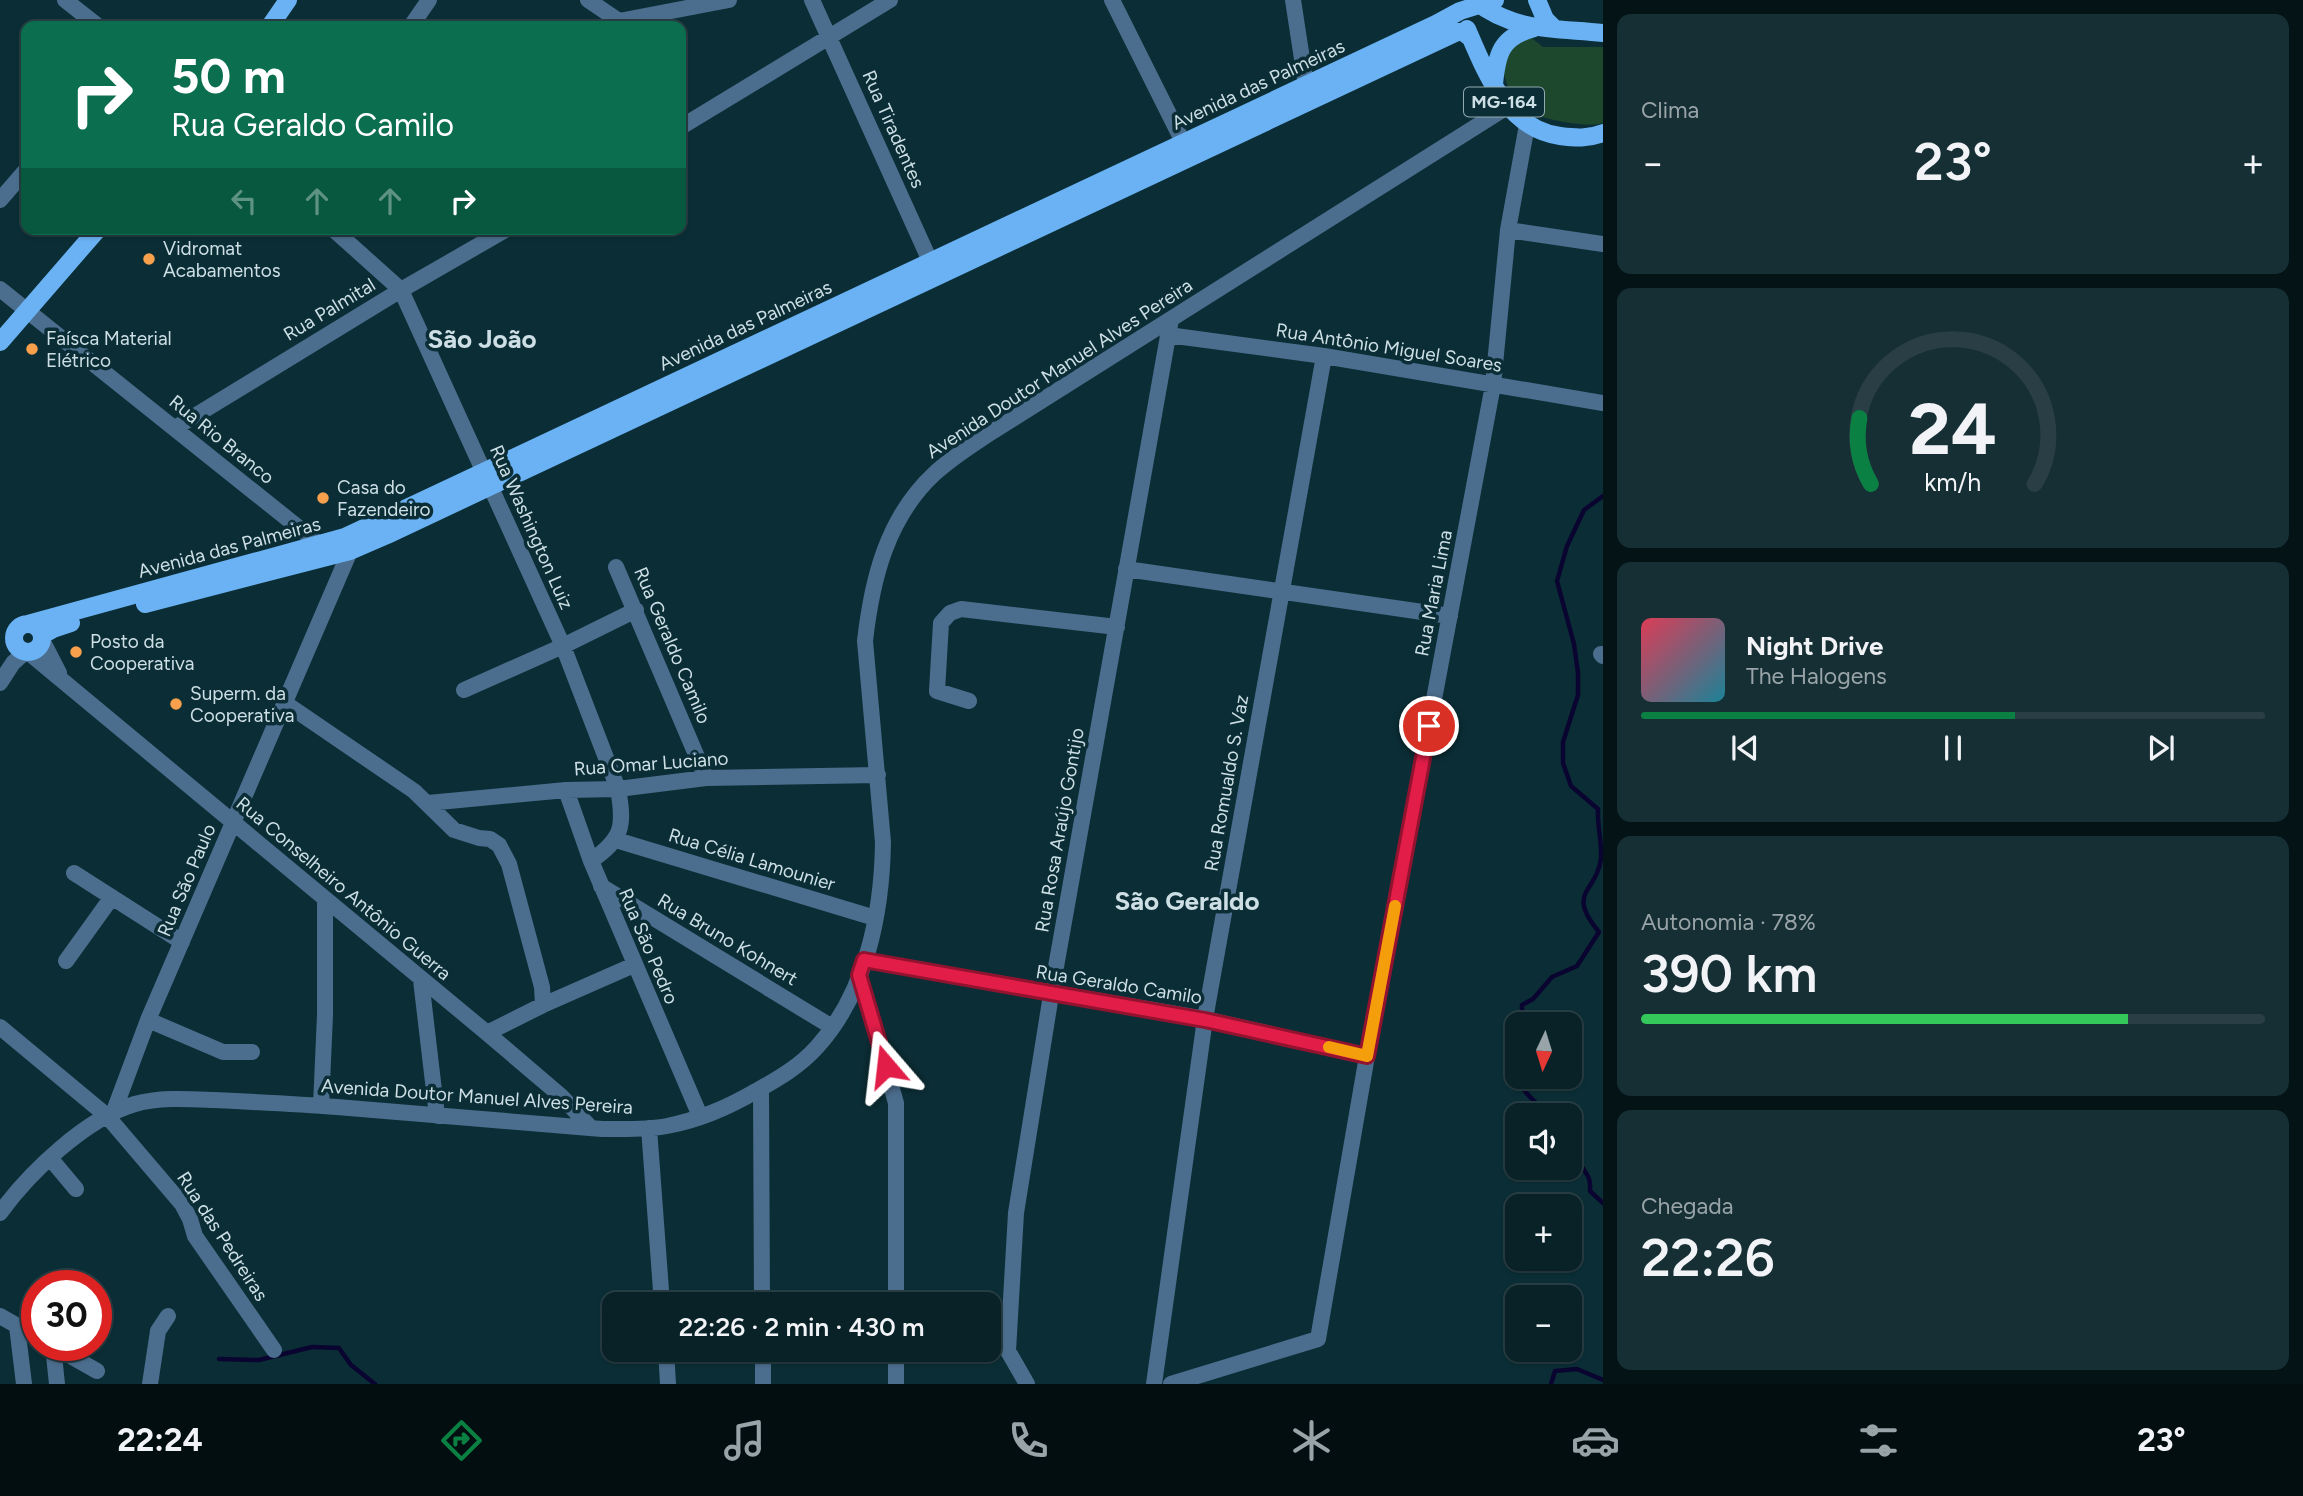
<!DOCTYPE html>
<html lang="pt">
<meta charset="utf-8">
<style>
body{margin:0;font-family:Figtree,sans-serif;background:#162f34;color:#f1f3f6;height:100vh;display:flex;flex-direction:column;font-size:26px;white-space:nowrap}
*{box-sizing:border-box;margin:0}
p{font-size:23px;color:#98a4a8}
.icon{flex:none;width:38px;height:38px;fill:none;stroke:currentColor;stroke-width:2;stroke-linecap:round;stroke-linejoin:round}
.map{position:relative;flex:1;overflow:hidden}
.panel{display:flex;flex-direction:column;gap:14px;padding:14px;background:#041316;width:700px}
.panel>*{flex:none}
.top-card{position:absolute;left:21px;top:21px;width:665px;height:214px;border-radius:14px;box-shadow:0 2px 5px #0004,0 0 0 2px #293f45;background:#0b6e4f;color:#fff;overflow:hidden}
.needle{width:46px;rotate:184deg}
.tools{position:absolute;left:1505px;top:1012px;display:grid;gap:14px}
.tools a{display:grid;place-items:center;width:77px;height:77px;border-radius:14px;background:#082228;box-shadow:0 2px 5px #0004,0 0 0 2px #293f45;font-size:35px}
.speed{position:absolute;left:21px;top:1270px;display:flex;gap:14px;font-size:35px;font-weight:700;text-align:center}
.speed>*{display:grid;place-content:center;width:91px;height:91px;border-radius:50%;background:#082228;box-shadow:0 2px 5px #0004,0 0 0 2px #293f45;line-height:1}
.speed .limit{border:10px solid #d22;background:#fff;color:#111}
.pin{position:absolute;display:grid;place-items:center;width:60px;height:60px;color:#fff;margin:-30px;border:4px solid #fff;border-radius:50%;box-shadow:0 2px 7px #0007}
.me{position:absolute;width:77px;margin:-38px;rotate:343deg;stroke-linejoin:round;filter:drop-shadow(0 0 5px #0008)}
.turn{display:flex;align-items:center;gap:24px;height:147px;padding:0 35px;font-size:32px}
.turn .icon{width:91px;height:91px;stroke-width:2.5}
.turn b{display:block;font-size:49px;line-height:60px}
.lanes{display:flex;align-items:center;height:66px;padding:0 35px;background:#0003;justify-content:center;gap:35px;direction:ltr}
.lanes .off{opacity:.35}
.big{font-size:52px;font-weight:600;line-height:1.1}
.panel .card{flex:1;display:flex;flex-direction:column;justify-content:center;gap:10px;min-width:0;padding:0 24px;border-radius:14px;background:#162f34}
.panel .dial{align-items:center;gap:0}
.dial svg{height:182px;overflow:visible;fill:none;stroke:#293f45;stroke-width:7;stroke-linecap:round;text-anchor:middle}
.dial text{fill:#f1f3f6;stroke:none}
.song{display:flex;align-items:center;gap:21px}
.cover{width:84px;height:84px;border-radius:10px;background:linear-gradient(135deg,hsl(350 70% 55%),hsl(190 70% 35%))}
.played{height:7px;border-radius:4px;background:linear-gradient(90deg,#0b8043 60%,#293f45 60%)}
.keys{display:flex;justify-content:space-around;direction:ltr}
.heat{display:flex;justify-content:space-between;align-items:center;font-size:38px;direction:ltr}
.charge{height:10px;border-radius:5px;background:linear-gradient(90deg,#34c759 78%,#293f45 0)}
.trip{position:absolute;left:602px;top:1292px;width:399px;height:70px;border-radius:14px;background:#082228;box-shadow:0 2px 5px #0004,0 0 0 2px #293f45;font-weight:600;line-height:70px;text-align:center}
.tab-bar{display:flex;height:112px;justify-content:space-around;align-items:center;background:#030e10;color:#98a4a8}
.tab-bar .icon{width:49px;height:49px}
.tab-bar .selected{color:#0b8043}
.tab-bar b{font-size:32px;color:#f1f3f6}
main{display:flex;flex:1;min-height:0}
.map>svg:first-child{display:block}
.green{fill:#1d482e}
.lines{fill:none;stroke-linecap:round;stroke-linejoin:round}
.stream{stroke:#0a0530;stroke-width:4.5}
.minor{stroke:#4c6e8e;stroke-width:16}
.major{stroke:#6ab2f4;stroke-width:18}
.route-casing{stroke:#92132f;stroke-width:18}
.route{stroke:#e11d48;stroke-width:12}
.slow{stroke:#f59e0b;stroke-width:12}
.poi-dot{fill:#f9a04d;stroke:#0b2e36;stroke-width:2.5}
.labels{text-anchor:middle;stroke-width:7;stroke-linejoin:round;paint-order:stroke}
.shield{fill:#0b2e36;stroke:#93aab0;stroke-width:2}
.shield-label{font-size:18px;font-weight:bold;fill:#cddfe5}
.street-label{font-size:19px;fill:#cddfe5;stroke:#0b2e36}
.poi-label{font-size:19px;fill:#cddfe5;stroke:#0b2e36;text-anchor:start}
.district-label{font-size:26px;font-weight:bold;fill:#cddfe5;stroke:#0b2e36}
</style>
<main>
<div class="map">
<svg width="1603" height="1384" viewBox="0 0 1603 1384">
<rect width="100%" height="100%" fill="#0b2e36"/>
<!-- green -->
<path class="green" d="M1529 36 1543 47H1603V123C1593 126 1580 124 1570 123 1530 117 1507 105 1502 62L1521 38Z"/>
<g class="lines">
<!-- stream -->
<path class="stream" d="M1522 1024V1005L1533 999 1552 977 1577 966 1599 932C1565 891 1597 893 1601 858 1602 842 1597 825 1598 809L1571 786 1563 763V742L1578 695V673L1574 644 1557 581 1567 546 1584 510 1603 496
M1519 1076C1519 1091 1540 1106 1550 1115
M1566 1115 1575 1117 1578 1131 1573 1147C1575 1153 1577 1160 1580 1164 1587 1175 1591 1177 1590 1191L1603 1203
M219 1359 259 1360 312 1347 339 1348 351 1365 375 1384
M1551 1384 1555 1371 1577 1369 1603 1380"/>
<!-- minor -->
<path class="minor" d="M65 0 98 26
M588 0 619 21 729 0
M812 0 935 272
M1112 0 1189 154
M1293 0 1306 85
M411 26 429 0
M681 127 890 0
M0 200 26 170
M333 229 401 290 563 646 618 789C625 827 622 839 591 861
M1508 230 1603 244
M0 289 319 544
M1168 335 1324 356 1603 403
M175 428 401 290 507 229
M616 567 706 778
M1126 569 1450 616
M42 640 59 673
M28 652 487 1033 561 1096 591 1128
M1601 654 1603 656
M0 683 13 663 25 652
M464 690 563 646 636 610
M969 701 937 691 941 623 950 613 961 609 1117 627
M285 703 414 791 454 830 479 838 490 839 499 845 509 864 542 987 543 1005
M566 790 591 861 700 1116
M428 803 566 790 618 789 706 778 878 775
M616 840 875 918
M74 873 182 942
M601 886 832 1027
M864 960 1205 1019 1367 1056
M66 961 112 897
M859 975 896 1103V1304
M421 980 437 1116
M148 1020 223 1052H252
M0 1027 107 1116 182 1204 190 1219 195 1236 274 1350
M487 1033 543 1005 634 965
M761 1089 762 1304
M321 1106 325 1015V900
M114 1111 148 1020 350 551
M649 1128 662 1304
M50 1158 76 1189
M0 1213C29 1173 86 1118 135 1104 160 1097 189 1099 214 1100 255 1102 296 1104 337 1107 425 1115 514 1121 602 1129 624 1129 646 1130 667 1126 698 1120 729 1107 756 1091 778 1079 800 1066 817 1047 866 993 882 914 883 842L865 641C872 579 887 518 934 474 950 459 969 447 987 435L1507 107
M0 1316 37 1337
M17 1326 24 1384
M53 1346 97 1371
M53 1346 57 1384
M666 1349 668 1384
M763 1349V1384
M896 1349V1384
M150 1384 158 1331 168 1316
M1027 1384 1008 1351 1016 1213 1051 995 1171 319
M1154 1384 1205 1019 1324 356
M1171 1384 1318 1339 1367 1056 1493 385 1508 230 1527 125"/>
<!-- major -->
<path class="major" d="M1474 0C1513 32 1555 28 1603 33
M1537 0 1545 19 1555 29
M270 26 288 0
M1467 29C1486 73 1507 129 1560 136 1576 138 1588 139 1603 133
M1494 84C1497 53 1501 37 1534 28
M0 342 98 229
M145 604 350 551 387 535 1457 32H1463L1471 38
M28 624 345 537 1436 24 1460 11 1495 0
M14 638a14 14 0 1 1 28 0a14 14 0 1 1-28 0Z
M42 635 53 629 71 623"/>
</g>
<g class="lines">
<defs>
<path id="route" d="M886 1066 859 975 864 960 1205 1020 1367 1056 1429 726"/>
</defs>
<!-- route casing -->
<use href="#route" class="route-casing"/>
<!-- route -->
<use href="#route" class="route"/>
<!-- slow -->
<path class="slow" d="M1329 1047 1367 1056 1395 906"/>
</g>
<!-- markers -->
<g class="poi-dot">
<circle cx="149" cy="259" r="7"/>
<circle cx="32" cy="349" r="7"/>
<circle cx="323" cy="498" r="7"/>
<circle cx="76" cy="652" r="7"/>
<circle cx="176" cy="704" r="7"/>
</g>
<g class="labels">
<!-- shield labels -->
<rect class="shield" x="1464" y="87.5" width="80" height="29" rx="5"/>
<g class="shield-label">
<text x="1504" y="108">MG-164</text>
</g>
<!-- street labels -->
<g class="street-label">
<text transform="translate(1258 84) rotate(-25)" y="7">Avenida das Palmeiras</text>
<text transform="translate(894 129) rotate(66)" y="7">Rua Tiradentes</text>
<text transform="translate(329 309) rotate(-31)" y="7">Rua Palmital</text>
<text transform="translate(745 325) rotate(-25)" y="7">Avenida das Palmeiras</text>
<text transform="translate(1389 347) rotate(9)" y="7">Rua Antônio Miguel Soares</text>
<text transform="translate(1059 368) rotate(-33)" y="7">Avenida Doutor Manuel Alves Pereira</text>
<text transform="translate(222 439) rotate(39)" y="7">Rua Rio Branco</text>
<text transform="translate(532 527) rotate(66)" y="7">Rua Washington Luiz</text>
<text transform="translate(229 547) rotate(-15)" y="7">Avenida das Palmeiras</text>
<text transform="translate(1433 593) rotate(-79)" y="7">Rua Maria Lima</text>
<text transform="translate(673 645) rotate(67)" y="7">Rua Geraldo Camilo</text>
<text transform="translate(651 763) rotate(-4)" y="7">Rua Omar Luciano</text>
<text transform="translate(1226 783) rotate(-80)" y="7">Rua Romualdo S. Vaz</text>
<text transform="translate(1059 830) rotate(-80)" y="7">Rua Rosa Araújo Gontijo</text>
<text transform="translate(752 859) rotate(17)" y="7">Rua Célia Lamounier</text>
<text transform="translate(186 880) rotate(-67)" y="7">Rua São Paulo</text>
<text transform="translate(344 888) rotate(40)" y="7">Rua Conselheiro Antônio Guerra</text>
<text transform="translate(728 939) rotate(31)" y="7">Rua Bruno Kohnert</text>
<text transform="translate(649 946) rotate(67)" y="7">Rua São Pedro</text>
<text transform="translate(1119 984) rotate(9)" y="7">Rua Geraldo Camilo</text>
<text transform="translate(477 1096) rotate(4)" y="7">Avenida Doutor Manuel Alves Pereira</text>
<text transform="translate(223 1236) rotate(57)" y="7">Rua das Pedreiras</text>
</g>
<!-- poi labels -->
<g class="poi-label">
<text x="163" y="255">Vidromat<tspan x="163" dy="22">Acabamentos</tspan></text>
<text x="46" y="345">Faísca Material<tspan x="46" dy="22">Elétrico</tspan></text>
<text x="337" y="494">Casa do<tspan x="337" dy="22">Fazendeiro</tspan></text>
<text x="90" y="648">Posto da<tspan x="90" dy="22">Cooperativa</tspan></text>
<text x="190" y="700">Superm. da<tspan x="190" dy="22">Cooperativa</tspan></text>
</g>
<!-- district labels -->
<g class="district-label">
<text x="482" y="348">São João</text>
<text x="1187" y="910">São Geraldo</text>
</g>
</g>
</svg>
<div class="tools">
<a><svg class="needle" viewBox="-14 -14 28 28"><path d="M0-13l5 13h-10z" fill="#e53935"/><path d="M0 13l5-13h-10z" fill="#98a4a8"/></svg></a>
<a><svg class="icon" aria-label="sound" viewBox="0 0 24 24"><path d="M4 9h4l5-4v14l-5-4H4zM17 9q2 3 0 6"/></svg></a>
<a>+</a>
<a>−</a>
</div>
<div class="speed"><div class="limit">30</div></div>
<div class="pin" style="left:1429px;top:726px;background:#d93025"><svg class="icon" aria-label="arrive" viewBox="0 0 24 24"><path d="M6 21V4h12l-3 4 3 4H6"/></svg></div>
<svg class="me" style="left:886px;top:1066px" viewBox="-20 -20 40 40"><path d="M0-17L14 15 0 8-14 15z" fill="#e11d48" stroke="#fff" stroke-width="4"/></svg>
<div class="trip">22:26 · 2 min · 430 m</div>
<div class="top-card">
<div class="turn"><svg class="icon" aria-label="right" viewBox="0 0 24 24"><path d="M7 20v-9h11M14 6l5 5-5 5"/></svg><div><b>50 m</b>Rua Geraldo Camilo</div></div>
<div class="lanes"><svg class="icon off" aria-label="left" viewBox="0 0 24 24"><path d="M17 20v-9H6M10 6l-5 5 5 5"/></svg><svg class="icon off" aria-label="ahead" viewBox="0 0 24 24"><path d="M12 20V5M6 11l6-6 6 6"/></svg><svg class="icon off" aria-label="ahead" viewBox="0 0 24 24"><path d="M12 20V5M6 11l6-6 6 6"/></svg><svg class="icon" aria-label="right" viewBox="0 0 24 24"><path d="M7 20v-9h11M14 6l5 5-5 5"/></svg></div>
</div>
</div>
<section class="panel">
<div class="card"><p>Clima</p>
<div class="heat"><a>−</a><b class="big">23°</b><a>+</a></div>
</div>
<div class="card dial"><svg viewBox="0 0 100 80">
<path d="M14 69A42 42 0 1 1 86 69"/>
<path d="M14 69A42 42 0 0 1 9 40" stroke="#0b8043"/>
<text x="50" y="56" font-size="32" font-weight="700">24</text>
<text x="50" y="72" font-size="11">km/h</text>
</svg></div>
<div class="card">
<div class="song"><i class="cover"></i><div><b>Night Drive</b><p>The Halogens</p></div></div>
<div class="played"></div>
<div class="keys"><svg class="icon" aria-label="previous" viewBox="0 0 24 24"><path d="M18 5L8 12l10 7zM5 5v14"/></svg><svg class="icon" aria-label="pause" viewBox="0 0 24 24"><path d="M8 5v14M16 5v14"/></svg><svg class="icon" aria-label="next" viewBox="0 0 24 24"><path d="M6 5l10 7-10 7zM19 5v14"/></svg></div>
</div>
<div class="card"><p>Autonomia · 78%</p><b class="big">390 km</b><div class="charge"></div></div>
<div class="card"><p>Chegada</p><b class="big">22:26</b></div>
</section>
</main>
<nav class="tab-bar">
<b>22:24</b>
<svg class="icon selected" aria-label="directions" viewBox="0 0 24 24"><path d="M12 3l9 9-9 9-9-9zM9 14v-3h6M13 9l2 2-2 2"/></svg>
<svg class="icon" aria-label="music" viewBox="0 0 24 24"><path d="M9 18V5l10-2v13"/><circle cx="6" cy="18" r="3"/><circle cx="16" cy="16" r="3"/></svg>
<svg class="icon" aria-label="phone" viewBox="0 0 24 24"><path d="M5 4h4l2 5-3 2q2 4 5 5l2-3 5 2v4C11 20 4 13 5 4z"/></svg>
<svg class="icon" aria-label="climate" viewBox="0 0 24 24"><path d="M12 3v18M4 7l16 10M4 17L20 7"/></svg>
<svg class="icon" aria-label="car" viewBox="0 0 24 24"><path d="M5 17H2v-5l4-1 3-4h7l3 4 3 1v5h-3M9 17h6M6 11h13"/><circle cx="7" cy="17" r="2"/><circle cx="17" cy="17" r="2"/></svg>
<svg class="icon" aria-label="filters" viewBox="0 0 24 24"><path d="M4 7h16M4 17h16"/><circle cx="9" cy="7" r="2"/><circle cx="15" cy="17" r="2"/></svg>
<b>23°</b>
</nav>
